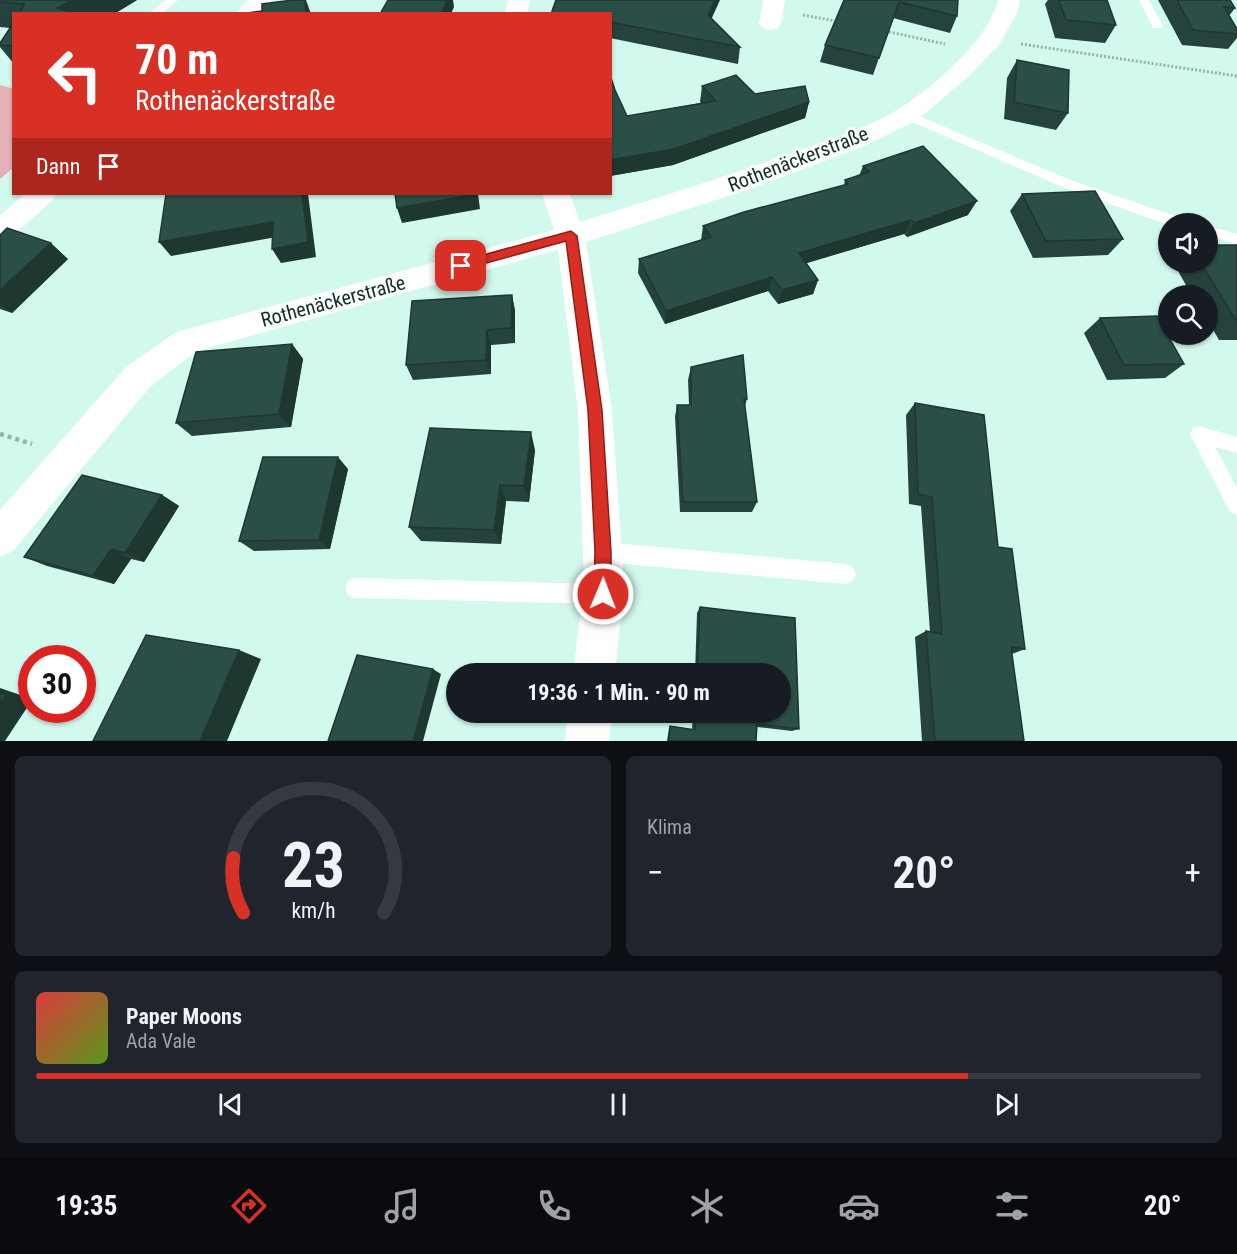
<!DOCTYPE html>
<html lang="de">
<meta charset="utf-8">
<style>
body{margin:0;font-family:"Roboto Condensed",sans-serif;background:#20242c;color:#f1f3f6;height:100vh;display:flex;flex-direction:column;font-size:22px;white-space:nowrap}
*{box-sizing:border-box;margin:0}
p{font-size:20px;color:#9ea1a6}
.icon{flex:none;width:33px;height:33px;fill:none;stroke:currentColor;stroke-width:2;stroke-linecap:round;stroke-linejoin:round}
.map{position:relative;height:741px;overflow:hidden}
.panel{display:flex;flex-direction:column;gap:15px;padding:15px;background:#0d0f14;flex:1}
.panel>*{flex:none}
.top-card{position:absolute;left:12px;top:12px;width:600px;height:183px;border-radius:0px;box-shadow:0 2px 4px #0004;background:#d93025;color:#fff;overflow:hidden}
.controls{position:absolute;left:1158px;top:213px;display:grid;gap:12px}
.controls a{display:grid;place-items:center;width:60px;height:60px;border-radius:50%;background:#171b24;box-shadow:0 2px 4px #0004;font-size:30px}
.speed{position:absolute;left:18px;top:645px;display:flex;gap:12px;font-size:30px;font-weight:700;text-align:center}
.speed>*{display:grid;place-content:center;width:78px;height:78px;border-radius:50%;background:#171b24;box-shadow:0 2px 4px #0004;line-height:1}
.speed .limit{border:9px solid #d22;background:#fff;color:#111}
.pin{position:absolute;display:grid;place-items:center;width:51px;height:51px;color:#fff;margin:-26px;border-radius:12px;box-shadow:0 3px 9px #0006}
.me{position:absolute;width:66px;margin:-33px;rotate:1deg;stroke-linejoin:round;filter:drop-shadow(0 0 4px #0008)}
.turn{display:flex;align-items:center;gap:21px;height:126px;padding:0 24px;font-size:27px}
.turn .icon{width:78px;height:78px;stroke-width:2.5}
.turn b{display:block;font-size:42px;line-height:51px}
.then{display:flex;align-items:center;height:57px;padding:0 24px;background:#0003;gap:12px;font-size:22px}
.big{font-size:45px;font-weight:700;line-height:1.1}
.panel .widget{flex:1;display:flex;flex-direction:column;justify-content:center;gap:9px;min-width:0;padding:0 21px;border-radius:9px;background:#20242c}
.panel .dial{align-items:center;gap:0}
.dial svg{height:156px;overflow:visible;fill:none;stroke:#363941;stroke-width:7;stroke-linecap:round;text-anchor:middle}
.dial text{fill:#f1f3f6;stroke:none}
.song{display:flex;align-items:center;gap:18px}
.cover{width:72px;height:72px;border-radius:9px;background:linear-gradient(135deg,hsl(0 70% 55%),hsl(90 70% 35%))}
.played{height:6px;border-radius:3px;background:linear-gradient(90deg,#d93025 80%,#363941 80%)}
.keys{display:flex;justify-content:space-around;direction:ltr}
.heat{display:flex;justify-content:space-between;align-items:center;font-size:33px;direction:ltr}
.panel .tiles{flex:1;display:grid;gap:15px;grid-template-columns:1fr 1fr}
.widget:last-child{grid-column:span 2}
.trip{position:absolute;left:446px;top:663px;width:345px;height:60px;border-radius:30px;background:#171b24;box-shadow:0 2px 4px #0004;font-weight:700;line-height:60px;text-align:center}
.menu{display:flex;height:96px;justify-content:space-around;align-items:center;background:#090b0e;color:#9ea1a6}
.menu .icon{width:42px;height:42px}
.menu .selected{color:#d93025}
.menu b{font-size:27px;color:#f1f3f6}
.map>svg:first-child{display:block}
.green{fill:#e6b0b8}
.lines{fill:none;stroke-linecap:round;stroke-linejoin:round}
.path-far1{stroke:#94b3aa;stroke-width:3;stroke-dasharray:2 2;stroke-linecap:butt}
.path{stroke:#94b3aa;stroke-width:4.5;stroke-dasharray:4 4;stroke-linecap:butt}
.service{fill:#fff;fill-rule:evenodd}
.minor{fill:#fff;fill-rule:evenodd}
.wall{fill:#25433c}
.shaded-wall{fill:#1e3731}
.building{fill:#2b4e46;stroke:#1e3731;stroke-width:1.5}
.route{fill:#d93025;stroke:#8d1f18;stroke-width:1.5}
.labels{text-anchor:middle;stroke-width:6;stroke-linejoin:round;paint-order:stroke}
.street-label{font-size:20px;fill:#1b2a27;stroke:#f6fefc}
</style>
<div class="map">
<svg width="1237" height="741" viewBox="0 0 1237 741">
<rect width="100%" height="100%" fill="#d2f9ee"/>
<!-- green -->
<path class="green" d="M0 85 14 89 13 168 0 179Z"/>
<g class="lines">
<!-- path-far1 -->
<path class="path-far1" d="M803 15 840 22
M885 31 945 44
M1021 44 1237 76"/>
<!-- path -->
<path class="path" d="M0 434 32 444"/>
<!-- service -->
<path class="service" d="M166 0H178L161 14H148Z
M1139 0H1149L1163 26 1161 28H1153Z
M907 111 1068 179 1186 220 1188 224 1168 225 1058 185 903 118 901 115Z
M1208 226 1237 234V244L1208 236Z
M1199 426 1237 437V453L1215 447 1237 488V515L1230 512 1190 434 1193 428Z
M603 542 846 564 853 567 856 574 853 581 846 584 603 562 596 559 593 552 596 545Z
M355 578 603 584 610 587 613 594 610 601 603 604 355 598 348 595 345 588 348 581Z"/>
<!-- minor -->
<path class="minor" d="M248 0H272L259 14H235Z
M508 0H530L527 14H505Z
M763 0H785L781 23 778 28 770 30 762 28 759 23Z
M998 0H1020L1017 13 999 45 969 76 916 121 864 146 750 189 586 242 612 410 624 584 615 674H573L584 584 578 410 558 250 197 351 150 387 13 551 0 557V510L126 367 176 332 554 230 542 194H570L580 222C653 199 726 177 797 151 831 139 868 128 899 109 933 87 988 41 998 0Z
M25 194H56L52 201 10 238 0 242V215Z
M568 712H612L609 741H565Z"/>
</g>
<!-- wall -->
<path class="wall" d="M0 0H137L114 14H14V64L0 47V43L10 28 0 27Z
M844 0H958L957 16 950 33 893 18 873 75 820 62 825 45Z
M1048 0H1107L1116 25 1105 43 1055 38 1045 4Z
M1158 0H1230L1235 8 1229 16 1237 29V38L1228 49 1182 45Z
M610 14 712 19 740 47 738 64 610 38Z
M1017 60 1068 113 1056 130 1004 119 1007 78Z
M702 86 809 102 805 118 673 165 610 176 615 90 627 116 701 103 700 102Z
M863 166 968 215 907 237 904 234 806 263 818 280 813 294 778 304 768 291 665 324 638 273 639 259 701 240 703 226 844 185 845 180 859 176Z
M1022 194 1123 239 1108 255 1033 258 1010 211Z
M0 235 68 259 12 313 0 309Z
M1237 245V340H1219L1208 321V296H1192L1173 262H1208Z
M512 295 515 311V343L491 345V374L413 380 406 365Z
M1100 318 1184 364 1165 378 1107 380 1084 333Z
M292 344 303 359 291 427 192 436 176 423Z
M691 367 747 399 745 406 757 502 752 512H680L675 417 677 405H689L688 380Z
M915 403 998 547 1025 649 1012 654 1024 741H922L915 637 926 631 930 632 921 506 909 504 906 415Z
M535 450 529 502 506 501 501 544 421 541 409 527Z
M348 469 330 549 254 551 239 541Z
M162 495 179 506 144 562 131 559 114 584 47 566 24 557Z
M700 607 795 618 799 729 792 731 757 727 756 741H667L669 728 670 726 692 729 693 712H780V674H695L697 613Z"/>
<!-- shaded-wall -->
<path class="shaded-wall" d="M72 0H137L114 14H60L57 8Z
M305 0H306L311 14H306Z
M447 0H453L454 7 451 14H441Z
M715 0H720L706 31 708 15Z
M809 102 805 118 673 165 610 176V160Z
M302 194H308L316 257 281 263 272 249Z
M478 194 480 209 402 223 397 208Z
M977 201 968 215 907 237 914 223Z
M911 220 904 234 794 267 799 253Z
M273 222 282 236 171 256 159 242Z
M51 243 68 259 12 313 0 304V290Z
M772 277 768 291 665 324 666 311Z
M818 280 813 294 778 304 782 290Z
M512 295 515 311V343L511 328Z
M487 330 491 345V374L486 360Z
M292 344 303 359 291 427 279 414Z
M531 432 535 450 529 502 524 486Z
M338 457 348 469 330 549 319 540Z
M500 485 506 501 501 544 494 530Z
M162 495 179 506 144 562 125 553Z
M111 549 131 559 114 584 93 576Z
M239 650 261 659 227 741H200Z
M433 669 441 674 423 741H413Z
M0 688 32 699V700L5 741H0Z"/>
<!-- building -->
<path class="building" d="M0 0H72L57 8 78 14H19L25 4 0 2Z
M293 0H305L306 14H239L262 11V4Z
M388 0H447L441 14H380Z
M556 0H715L708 15 740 47 610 22V14H551Z
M844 0H958L957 16 899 2 879 58 825 45Z
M1059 0H1107L1116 25 1066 20Z
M1177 0H1230L1235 8 1224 7 1237 29V34L1193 30Z
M14 22V46L0 45V43Z
M1017 60 1069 70 1068 113 1014 102Z
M610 75 615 90 627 116 716 101 702 86 736 75 755 94 805 86 809 102 674 149 610 160Z
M923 146 977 201 914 223 911 220 799 253 818 280 782 290 772 277 666 311 639 259 711 237 703 226 744 212 848 184 845 180 869 172 863 166Z
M1095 191 1123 239 1046 241 1022 194Z
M166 194H302L308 242 272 249 273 222 159 242Z
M395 194H477L397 208Z
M7 228 51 243 0 290V235Z
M1208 245H1237V322L1200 262H1208Z
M512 295 511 328 487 330 486 360 406 365 412 301Z
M1157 316 1184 364 1124 365 1100 318Z
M292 344 279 414 176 423 196 352Z
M743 355 747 399H744L757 502H683L677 405H691V367Z
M915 403 984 415 998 547 1012 549 1025 649 1011 647 1024 741H935L926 631 942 634 932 497 918 494Z
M430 428 531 432 524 486 500 485 494 530 409 527Z
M263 457H338L319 540 239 541Z
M82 475 162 495 125 553 111 549 93 576 24 557Z
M700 607 795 618 799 729 757 724 756 741H669L670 726 695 730 696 712H780V674H697Z
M146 635 239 650 200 741H93Z
M357 655 433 669 413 741H328Z
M0 693 6 695 0 703Z"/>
<!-- route -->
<path class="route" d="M571 231 577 236 602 410 611 552V594L609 600 603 602 597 600 594 594 595 552 588 410 566 241 461 270 455 266 461 261Z"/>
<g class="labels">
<!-- street labels -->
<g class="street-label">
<text transform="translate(798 159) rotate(-21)" y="7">Rothenäckerstraße</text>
<text transform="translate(333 301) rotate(-15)" y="7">Rothenäckerstraße</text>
</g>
</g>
</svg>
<div class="controls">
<a><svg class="icon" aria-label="sound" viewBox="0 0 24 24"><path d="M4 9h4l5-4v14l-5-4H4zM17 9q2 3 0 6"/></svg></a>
<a><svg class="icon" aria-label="search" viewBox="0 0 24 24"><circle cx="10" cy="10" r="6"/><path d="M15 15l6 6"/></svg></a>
</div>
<div class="speed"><div class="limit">30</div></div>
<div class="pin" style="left:461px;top:266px;background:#d93025"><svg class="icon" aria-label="arrive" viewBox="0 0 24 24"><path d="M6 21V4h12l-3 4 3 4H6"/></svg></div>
<svg class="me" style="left:603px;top:594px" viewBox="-20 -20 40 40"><circle r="17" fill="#d93025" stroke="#fff" stroke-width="3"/><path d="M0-11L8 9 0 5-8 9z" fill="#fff"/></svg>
<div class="trip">19:36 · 1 Min. · 90 m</div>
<div class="top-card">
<div class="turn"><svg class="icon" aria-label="left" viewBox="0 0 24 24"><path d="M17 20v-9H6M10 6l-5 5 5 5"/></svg><div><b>70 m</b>Rothenäckerstraße</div></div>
<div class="then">Dann<svg class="icon" aria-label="arrive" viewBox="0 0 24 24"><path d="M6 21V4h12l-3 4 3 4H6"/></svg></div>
</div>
</div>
<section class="panel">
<div class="tiles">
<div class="widget dial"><svg viewBox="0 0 100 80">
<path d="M14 69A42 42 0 1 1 86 69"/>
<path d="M14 69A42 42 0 0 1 9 41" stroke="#d93025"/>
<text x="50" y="56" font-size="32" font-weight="700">23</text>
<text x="50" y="72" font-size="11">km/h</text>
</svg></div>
<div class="widget"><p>Klima</p>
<div class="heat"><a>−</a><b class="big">20°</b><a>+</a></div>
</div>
<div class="widget">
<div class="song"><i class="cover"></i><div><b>Paper Moons</b><p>Ada Vale</p></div></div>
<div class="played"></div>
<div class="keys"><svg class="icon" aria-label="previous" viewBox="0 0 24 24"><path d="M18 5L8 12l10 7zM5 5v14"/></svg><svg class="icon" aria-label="pause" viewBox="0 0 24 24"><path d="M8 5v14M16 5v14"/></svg><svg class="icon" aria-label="next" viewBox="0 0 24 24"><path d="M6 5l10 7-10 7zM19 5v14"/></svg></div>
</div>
</div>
</section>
<nav class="menu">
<b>19:35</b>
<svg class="icon selected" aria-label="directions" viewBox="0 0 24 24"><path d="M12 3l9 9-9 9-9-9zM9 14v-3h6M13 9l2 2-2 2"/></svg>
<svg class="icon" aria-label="music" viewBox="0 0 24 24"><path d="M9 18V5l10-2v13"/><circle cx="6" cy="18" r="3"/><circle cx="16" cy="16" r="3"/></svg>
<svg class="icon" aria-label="phone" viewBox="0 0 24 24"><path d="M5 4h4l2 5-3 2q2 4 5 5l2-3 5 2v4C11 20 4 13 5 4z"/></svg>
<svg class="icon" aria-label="climate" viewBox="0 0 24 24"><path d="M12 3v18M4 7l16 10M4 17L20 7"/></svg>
<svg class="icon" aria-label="car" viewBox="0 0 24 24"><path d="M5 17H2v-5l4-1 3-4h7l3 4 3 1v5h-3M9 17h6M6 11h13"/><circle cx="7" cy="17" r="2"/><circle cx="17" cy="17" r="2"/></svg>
<svg class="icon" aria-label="filters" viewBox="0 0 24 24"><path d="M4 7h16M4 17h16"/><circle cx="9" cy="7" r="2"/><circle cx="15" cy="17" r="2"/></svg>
<b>20°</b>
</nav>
